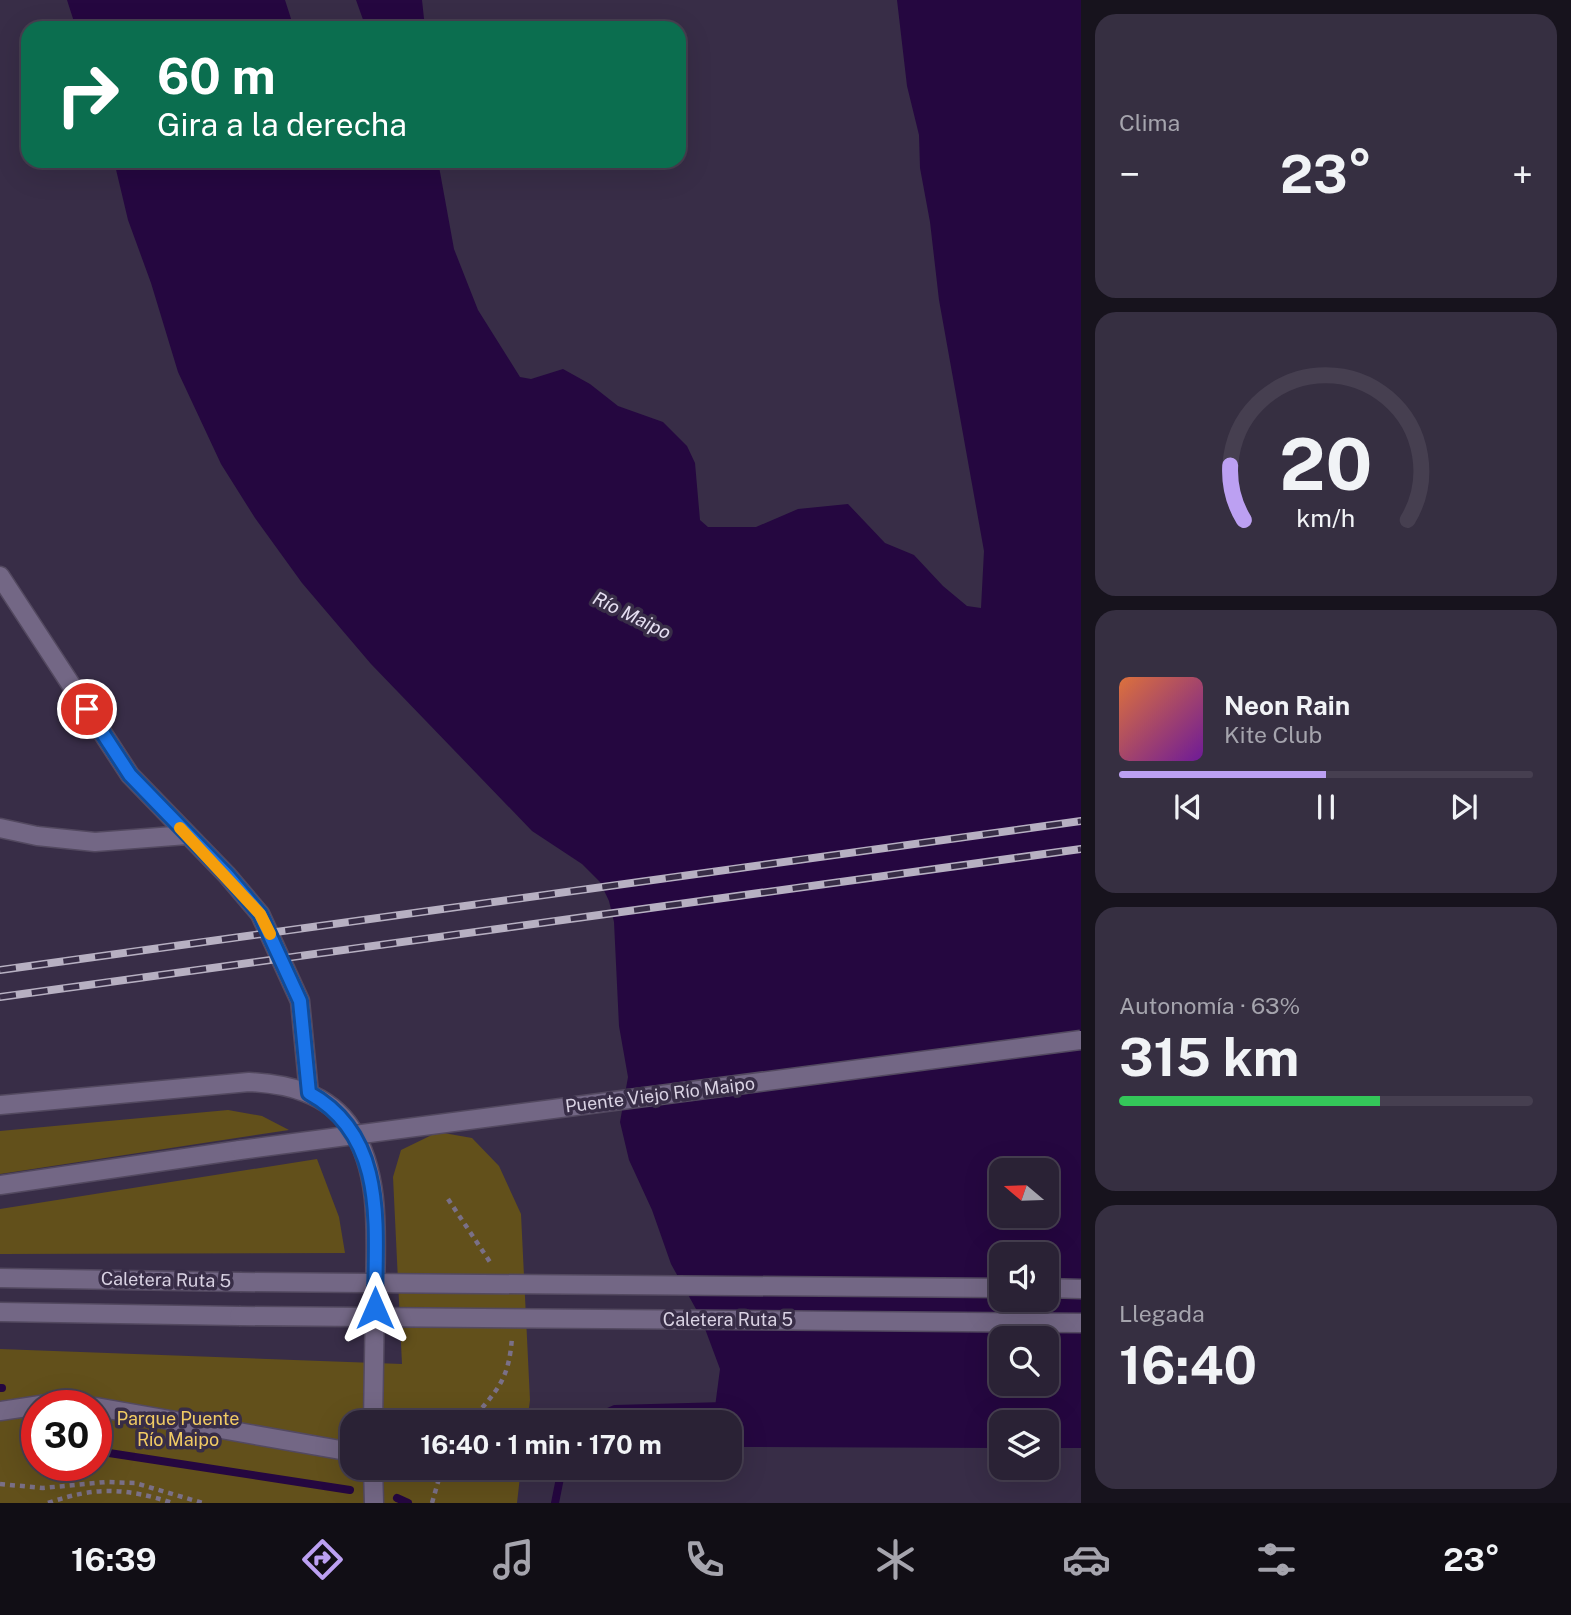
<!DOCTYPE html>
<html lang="es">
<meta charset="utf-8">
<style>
body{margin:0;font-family:"Public Sans",sans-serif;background:#362f41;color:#f1f3f6;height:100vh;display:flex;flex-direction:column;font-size:26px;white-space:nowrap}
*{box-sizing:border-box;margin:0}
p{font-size:23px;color:#a5a4ad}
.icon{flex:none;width:38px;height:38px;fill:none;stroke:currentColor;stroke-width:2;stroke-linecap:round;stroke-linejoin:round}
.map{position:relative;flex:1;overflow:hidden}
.details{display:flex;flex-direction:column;gap:14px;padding:14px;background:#17131d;width:490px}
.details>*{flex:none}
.banner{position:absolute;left:21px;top:21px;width:665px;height:147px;border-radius:21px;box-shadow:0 7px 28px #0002,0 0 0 2px #463f50;background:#0b6e4f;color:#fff;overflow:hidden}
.needle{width:46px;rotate:289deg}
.tools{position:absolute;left:989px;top:1158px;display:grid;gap:14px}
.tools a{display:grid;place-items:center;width:70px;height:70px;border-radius:14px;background:#2a2235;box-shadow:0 7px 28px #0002,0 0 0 2px #463f50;font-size:35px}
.speed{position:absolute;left:21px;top:1390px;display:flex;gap:14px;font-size:35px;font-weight:700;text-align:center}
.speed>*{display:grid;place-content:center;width:91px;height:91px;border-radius:50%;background:#2a2235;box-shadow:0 7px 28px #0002,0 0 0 2px #463f50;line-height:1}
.speed .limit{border:10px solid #d22;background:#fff;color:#111}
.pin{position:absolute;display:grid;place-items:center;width:60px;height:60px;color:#fff;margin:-30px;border:4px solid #fff;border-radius:50%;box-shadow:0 2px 7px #0007}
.me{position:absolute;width:77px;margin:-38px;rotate:0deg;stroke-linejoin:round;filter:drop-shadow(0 0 5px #0008)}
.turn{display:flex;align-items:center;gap:24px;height:147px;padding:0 21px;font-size:32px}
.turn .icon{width:91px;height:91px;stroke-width:2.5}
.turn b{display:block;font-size:49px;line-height:60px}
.big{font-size:52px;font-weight:700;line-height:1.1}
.details .card{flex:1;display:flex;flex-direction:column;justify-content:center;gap:10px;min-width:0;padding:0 24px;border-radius:21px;background:#362f41}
.details .dial{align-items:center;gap:0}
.dial svg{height:182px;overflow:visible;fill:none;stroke:#463f50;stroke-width:7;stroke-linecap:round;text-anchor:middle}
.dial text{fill:#f1f3f6;stroke:none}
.song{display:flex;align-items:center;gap:21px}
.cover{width:84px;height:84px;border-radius:10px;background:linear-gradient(135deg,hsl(20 70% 55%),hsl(280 70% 35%))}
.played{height:7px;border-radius:4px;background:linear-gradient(90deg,#bca0f2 50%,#463f50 50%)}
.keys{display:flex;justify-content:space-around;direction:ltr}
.heat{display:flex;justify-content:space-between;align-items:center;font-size:38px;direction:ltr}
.charge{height:10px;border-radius:5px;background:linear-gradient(90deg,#34c759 63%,#463f50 0)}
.trip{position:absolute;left:340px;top:1410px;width:402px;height:70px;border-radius:21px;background:#2a2235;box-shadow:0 7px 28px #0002,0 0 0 2px #463f50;font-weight:700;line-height:70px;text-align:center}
.menu{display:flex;height:112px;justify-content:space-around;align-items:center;background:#110e15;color:#a5a4ad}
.menu .icon{width:49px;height:49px}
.menu .on{color:#bca0f2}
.menu b{font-size:32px;color:#f1f3f6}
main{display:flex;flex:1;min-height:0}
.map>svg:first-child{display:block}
.green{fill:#62501b;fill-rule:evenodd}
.water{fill:#250740;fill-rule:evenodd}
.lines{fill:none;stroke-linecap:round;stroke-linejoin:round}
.stream{stroke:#250740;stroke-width:8}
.minor-casing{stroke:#534960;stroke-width:21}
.secondary-casing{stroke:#534960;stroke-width:21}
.path{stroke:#7a7087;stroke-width:4.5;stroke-dasharray:5 5;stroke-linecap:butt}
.minor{stroke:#736785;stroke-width:18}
.secondary{stroke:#736785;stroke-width:18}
.rail-casing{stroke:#b7b0c2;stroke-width:8}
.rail{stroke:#382d47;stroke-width:5;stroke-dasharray:16;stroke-linecap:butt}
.minor-bridge-casing{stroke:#534960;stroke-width:21;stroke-linecap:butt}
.secondary-bridge-casing{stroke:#534960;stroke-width:21;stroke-linecap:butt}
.minor-bridge{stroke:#736785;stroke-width:18}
.secondary-bridge{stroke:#736785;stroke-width:18}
.route-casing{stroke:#114b97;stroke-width:18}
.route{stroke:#1a73e8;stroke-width:12}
.slow{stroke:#f59e0b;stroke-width:12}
.labels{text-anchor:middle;stroke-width:7;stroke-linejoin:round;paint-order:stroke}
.street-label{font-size:18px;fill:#d9d2e3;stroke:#382d47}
.park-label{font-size:18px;fill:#f1cb64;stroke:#382d47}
.water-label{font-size:19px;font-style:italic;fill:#e6dff2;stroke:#382d47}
</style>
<main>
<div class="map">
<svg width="1081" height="1503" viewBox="0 0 1081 1503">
<rect width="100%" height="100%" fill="#382d47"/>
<!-- green -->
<path class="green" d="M228 1110 262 1116 289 1130 0 1174V1131Z
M438 1132 472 1138 499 1166 521 1214 530 1400 527 1423H352V1468H521L517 1503H0V1349L402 1364 393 1177 401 1150ZM37 1405H96V1465H37Z
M317 1159 339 1217 345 1253 0 1254V1209Z"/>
<!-- water -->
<path class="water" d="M67 0H285L294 28H76Z
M356 0H422L425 28H366Z
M897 0H1081V1448H1047L1046 1423H1001V1448L735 1447 730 1437V1423H723L715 1407 720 1369 701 1318 671 1264 652 1210 629 1160 620 1122 628 1077 619 1026 614 922 609 901 600 882 582 864 532 831 371 664 302 583 255 518 221 464 178 372 151 283 128 220 114 161H438L454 249 478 310 520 377 531 379 563 369 590 384 618 406 663 422 687 446 695 463 700 520 708 527H756L798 509 848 504 885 543 914 555 943 586 967 606 981 608 984 551 939 300 930 222 920 168 919 135 907 86ZM1001 1171H1046V1216H1001ZM1001 1255H1046V1300H1001ZM1001 1339H1046V1384H1001Z"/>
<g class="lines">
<!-- stream -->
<path class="stream" d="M0 1388H2
M584 1423 615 1409 725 1406
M96 1451 350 1490
M397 1498 408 1503
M555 1503 562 1468"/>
<defs>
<path id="minor" d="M0 576 130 775 227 875 260 914 300 1001 309 1093
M0 828 37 836 95 842 187 835
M0 1105 249 1082C288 1084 328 1093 351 1128 383 1176 375 1245 375 1300 374 1341 374 1382 373 1423
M0 1185 240 1150"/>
<path id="secondary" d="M0 1278 240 1282
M1046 1288 1081 1289
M0 1312 239 1316
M96 1407 352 1452
M0 1411 47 1404 76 1405
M373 1468 374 1503"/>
</defs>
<!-- minor casing -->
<use href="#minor" class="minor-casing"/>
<!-- secondary casing -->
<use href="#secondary" class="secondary-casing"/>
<!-- path -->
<path class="path" d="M448 1199 490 1262
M469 1423C496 1391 509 1382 512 1337
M0 1484 43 1488 106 1482 135 1483 203 1503
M48 1503C96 1486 126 1488 173 1503
M432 1503 442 1468"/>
<!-- minor -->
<use href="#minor" class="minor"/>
<!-- secondary -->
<use href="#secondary" class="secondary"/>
<defs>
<path id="rail" d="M0 970 1081 821
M0 997 1081 849"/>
</defs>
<!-- rail casing -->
<use href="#rail" class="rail-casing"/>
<!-- rail -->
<use href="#rail" class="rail"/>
<defs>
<path id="minor-bridge" d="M240 1150 1081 1040"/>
<path id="secondary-bridge" d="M240 1282 1001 1288
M239 1316 1081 1323"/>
</defs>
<!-- minor-bridge casing -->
<use href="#minor-bridge" class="minor-bridge-casing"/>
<!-- secondary-bridge casing -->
<use href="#secondary-bridge" class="secondary-bridge-casing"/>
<!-- minor-bridge -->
<use href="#minor-bridge" class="minor-bridge"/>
<!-- secondary-bridge -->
<use href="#secondary-bridge" class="secondary-bridge"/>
</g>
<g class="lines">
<defs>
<path id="route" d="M87 709 130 775 227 875 260 914 300 1001 309 1093C389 1137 375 1230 375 1308"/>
</defs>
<!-- route casing -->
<use href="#route" class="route-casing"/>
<!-- route -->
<use href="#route" class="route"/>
<!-- slow -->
<path class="slow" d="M180 828 260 914 270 934"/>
</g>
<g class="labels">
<!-- street labels -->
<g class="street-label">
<text transform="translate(660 1095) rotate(-7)" y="6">Puente Viejo Río Maipo</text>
<text transform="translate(166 1280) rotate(1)" y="6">Caletera Ruta 5</text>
<text x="728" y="1326">Caletera Ruta 5</text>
</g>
<!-- park labels -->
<g class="park-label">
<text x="178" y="1425">Parque Puente<tspan x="178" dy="21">Río Maipo</tspan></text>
</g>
<!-- water labels -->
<g class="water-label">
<text transform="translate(632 615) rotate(26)" y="7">Río Maipo</text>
</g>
</g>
</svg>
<div class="tools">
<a><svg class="needle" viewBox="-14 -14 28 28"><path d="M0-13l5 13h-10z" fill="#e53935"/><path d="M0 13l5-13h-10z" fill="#a5a4ad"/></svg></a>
<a><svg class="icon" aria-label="sound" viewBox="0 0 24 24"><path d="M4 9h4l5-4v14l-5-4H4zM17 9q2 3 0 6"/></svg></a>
<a><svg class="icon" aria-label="search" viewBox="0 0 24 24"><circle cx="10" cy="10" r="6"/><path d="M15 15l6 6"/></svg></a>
<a><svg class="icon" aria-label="layers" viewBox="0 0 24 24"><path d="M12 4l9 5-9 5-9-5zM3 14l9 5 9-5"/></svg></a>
</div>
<div class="speed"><div class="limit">30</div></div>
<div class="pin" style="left:87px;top:709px;background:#d93025"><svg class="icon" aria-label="arrive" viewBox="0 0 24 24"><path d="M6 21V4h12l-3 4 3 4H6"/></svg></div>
<svg class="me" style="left:375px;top:1308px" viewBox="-20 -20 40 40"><path d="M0-17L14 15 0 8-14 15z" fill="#1a73e8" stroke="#fff" stroke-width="4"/></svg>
<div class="trip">16:40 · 1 min · 170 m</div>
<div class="banner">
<div class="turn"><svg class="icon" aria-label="right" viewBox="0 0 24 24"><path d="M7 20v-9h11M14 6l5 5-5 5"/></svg><div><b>60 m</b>Gira a la derecha</div></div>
</div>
</div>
<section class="details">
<div class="card"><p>Clima</p>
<div class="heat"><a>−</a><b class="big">23°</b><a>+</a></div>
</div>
<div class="card dial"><svg viewBox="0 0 100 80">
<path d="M14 69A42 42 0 1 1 86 69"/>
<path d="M14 69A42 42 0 0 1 8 45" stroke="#bca0f2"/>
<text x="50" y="56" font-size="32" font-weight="700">20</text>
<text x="50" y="72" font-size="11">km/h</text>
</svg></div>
<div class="card">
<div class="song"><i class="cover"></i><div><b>Neon Rain</b><p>Kite Club</p></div></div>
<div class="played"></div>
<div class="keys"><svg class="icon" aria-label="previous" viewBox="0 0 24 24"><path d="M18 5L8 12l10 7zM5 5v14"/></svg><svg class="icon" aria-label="pause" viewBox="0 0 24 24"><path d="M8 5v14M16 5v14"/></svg><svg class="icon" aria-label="next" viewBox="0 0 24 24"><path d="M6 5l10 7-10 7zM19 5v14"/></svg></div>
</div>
<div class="card"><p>Autonomía · 63%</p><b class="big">315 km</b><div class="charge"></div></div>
<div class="card"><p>Llegada</p><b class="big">16:40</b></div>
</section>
</main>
<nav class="menu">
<b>16:39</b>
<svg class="icon on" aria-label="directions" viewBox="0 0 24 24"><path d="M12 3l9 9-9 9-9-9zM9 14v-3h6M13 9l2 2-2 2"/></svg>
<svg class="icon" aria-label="music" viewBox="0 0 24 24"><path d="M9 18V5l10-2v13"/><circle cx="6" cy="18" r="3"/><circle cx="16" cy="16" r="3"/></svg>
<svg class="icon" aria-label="phone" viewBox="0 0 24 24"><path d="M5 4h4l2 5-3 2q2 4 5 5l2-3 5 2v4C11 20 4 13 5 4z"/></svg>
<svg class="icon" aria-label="climate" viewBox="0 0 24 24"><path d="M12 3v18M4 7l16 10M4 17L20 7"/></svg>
<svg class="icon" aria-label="car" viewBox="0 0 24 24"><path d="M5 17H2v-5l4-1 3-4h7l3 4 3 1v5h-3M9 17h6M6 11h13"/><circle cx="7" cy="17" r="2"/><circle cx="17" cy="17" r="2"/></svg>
<svg class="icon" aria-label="filters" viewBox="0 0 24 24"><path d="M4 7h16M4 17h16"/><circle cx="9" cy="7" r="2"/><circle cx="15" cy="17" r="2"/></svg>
<b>23°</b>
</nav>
